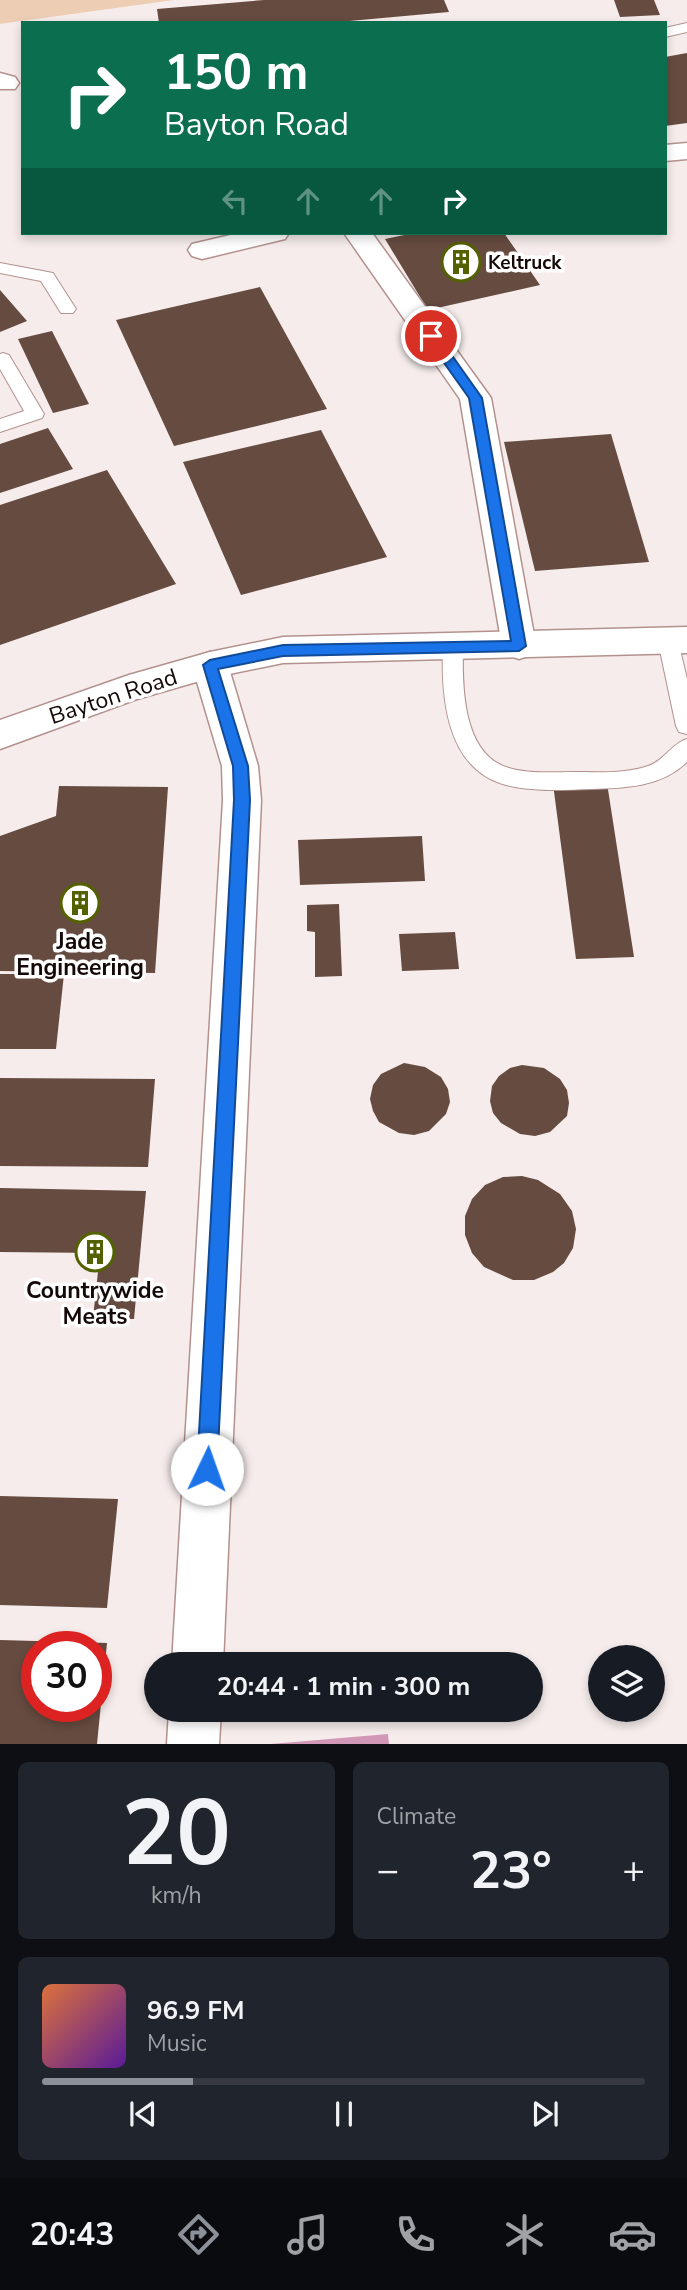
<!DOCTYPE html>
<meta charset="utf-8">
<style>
body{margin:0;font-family:"Nunito Sans",sans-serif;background:#20242c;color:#f1f3f6;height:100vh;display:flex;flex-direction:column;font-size:26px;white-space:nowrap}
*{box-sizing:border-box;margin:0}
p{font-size:23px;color:#9ea1a6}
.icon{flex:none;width:38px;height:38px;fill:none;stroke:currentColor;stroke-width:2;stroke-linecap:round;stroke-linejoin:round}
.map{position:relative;height:1744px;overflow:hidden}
.details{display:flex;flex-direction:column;gap:18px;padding:18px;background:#0d0f14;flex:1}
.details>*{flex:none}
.guide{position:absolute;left:21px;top:21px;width:646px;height:214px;border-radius:0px;box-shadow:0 4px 10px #0003;background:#0b6e4f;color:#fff;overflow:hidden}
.controls{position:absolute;left:588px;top:1645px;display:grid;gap:14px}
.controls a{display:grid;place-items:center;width:77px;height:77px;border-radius:50%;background:#171b24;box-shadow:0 4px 10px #0003;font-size:35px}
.speed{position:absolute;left:21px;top:1631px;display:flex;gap:14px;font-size:35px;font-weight:700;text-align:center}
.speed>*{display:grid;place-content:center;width:91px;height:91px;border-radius:50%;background:#171b24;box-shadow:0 4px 10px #0003;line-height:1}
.speed .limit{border:10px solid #d22;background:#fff;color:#111}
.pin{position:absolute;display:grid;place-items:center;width:60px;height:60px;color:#fff;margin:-30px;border:4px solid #fff;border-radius:50%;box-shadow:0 2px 7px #0007}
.me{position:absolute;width:77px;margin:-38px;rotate:3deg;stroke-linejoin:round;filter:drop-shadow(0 0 5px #0008)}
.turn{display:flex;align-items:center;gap:24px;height:147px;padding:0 28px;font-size:32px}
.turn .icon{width:91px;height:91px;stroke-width:2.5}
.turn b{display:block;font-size:49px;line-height:60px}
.lanes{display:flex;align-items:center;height:66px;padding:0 28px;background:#0003;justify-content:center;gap:35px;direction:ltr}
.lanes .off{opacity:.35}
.big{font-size:52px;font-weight:700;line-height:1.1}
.details .card{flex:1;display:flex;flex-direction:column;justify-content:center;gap:10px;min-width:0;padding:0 24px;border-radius:10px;background:#20242c}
.details .dial{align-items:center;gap:0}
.dial b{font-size:91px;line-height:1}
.song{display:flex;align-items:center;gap:21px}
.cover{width:84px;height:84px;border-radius:10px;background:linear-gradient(135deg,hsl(20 70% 55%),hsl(270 70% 35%))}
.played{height:7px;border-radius:4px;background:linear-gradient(90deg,#8c9099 25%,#363941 25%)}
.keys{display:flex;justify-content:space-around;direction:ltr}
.heat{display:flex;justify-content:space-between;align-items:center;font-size:38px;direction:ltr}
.details .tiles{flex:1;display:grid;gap:18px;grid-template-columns:1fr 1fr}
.card:last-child{grid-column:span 2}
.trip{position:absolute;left:144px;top:1652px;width:399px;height:70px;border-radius:35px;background:#171b24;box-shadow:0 4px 10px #0003;font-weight:700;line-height:70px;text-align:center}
.menu{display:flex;height:112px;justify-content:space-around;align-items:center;background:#090b0e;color:#9ea1a6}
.menu .icon{width:49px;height:49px}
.menu .on{color:#8c9099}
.menu b{font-size:32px;color:#f1f3f6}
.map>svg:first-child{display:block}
.built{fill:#f5eceb;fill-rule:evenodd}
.green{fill:#edceb5}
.water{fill:#d297b6}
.building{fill:#664b40;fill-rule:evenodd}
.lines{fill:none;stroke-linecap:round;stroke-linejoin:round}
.lane-casing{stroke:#b3918e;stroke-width:2}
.street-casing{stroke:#b3918e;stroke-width:3}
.secondary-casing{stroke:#b3918e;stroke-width:3}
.lane{fill:#fff;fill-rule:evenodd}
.street{fill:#fff;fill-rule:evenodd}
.secondary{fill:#fff;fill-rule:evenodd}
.route{fill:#1a73e8;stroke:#114b97;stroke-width:2}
.labels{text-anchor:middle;stroke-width:7;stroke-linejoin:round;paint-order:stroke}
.far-poi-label{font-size:19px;font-weight:bold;fill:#140908;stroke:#fff;text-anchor:start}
.street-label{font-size:23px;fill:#140908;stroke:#fff}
.poi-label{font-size:23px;font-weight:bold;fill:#140908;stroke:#fff}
</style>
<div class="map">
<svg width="687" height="1744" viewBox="0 0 687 1744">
<rect width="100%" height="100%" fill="#fbfbfb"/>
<!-- built -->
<path class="built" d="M177 0H687V1744H0V24ZM23 23H665V233H23ZM37 1647H96V1706H37ZM600 1657H653V1710H600ZM156 1664H530V1710H156Z"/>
<!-- green -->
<path class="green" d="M0 0H175L0 24Z"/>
<!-- water -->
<path class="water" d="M388 1734 389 1744H271Z"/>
<!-- building -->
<path class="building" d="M264 0H444L449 12 327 23H159L157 9Z
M614 0H654L660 15 620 17Z
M687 53V123L665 126V57Z
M414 233H504L540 285 428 310 385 239Z
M260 287 327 409 174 446 116 320Z
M0 290 27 321 0 332Z
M52 331 89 404 53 413 18 339Z
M48 428 73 469 0 493V444Z
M321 430 387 557 241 595 183 462Z
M611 434 649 562 535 571 504 442Z
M107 470 176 584 0 645V505Z
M607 783 634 957 576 959 553 784Z
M59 786 168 787 155 973 0 971V836L56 816Z
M422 836 425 881 300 885 298 840Z
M339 904 342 976 315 977V932L307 931V905Z
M455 932 459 969 402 971 399 934Z
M0 974H64L56 1049H0Z
M404 1063 425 1067 441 1077 448 1089 450 1102 446 1114 429 1131 414 1135 399 1133 379 1122 373 1111 370 1099 373 1085 381 1074Z
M522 1065 544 1068 560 1079 567 1090 569 1103 567 1116 550 1132 535 1136 520 1134 501 1123 493 1113 490 1101 492 1086 499 1076 510 1068Z
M0 1078 155 1079 148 1167 0 1166Z
M522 1176 538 1180 560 1194 572 1211 576 1229 573 1248 564 1263 553 1272 534 1280H513L484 1267 472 1253 465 1235V1216L472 1199 485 1185 503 1177Z
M0 1188 146 1191 134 1319 93 1318 100 1253 0 1252Z
M0 1496 118 1499 107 1608 0 1605Z
M0 1640 107 1643 97 1744H0ZM37 1647H96V1706H37Z"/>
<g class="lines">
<defs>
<path id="lane" d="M687 23V32L665 37V28Z
M0 263 53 273 76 309 73 313H61L41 281 0 273Z
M3 353 9 355 44 414 42 418 0 432V419L24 411 0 369V354Z
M668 633 675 636 678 641 687 679V734L679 732 676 726 658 641 661 636Z
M453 638 460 641 463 646C462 685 462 755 509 768 529 774 553 772 574 772 597 772 626 774 648 766 664 761 672 743 687 739V762C661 787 626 788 592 789 564 790 533 792 506 785 446 769 441 697 443 646L446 641Z"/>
<path id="street" d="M0 73 15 77 19 83 15 89H0Z
M687 143V159L665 161V145Z
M239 233H289L285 239 202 259 192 256 188 250 192 244Z
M344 233H372L491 398 536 646 531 655 519 659 507 655 502 646 460 399Z
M210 652 222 656 228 665 258 766 261 800 223 1664H172L223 800 222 766 192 665 198 656Z
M169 1710H221L219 1744H167Z"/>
<path id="secondary" d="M687 627V653L283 663 210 678 137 699 0 749V720L129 675 210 652 283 637Z"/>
</defs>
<!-- lane casing -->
<use href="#lane" class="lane-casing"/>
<!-- street casing -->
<use href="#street" class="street-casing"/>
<!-- secondary casing -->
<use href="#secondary" class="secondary-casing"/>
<!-- lane -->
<use href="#lane" class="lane"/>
<!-- street -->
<use href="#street" class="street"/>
<!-- secondary -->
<use href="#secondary" class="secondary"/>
</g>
<!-- route -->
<path class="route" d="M431 332 436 333 482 398 526 646 519 651 283 656 218 669 248 766 250 800 217 1469 214 1476 207 1479 200 1476 197 1469 234 800 233 766 203 665 210 660 283 645 511 641 469 398 425 336Z"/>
<!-- icons -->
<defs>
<symbol id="building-ring" viewBox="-11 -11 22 22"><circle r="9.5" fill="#fff" stroke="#546101" stroke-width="1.5"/><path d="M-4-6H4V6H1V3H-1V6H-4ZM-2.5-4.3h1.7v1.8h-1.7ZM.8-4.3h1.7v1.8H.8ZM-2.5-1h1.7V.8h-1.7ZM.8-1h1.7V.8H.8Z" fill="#546101"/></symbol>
</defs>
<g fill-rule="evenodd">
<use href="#building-ring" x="439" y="240" width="44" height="44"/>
<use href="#building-ring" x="58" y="881" width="44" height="44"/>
<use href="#building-ring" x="73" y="1230" width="44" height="44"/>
</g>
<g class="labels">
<!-- far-poi labels -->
<g class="far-poi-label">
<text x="488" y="269">Keltruck</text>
</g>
<!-- street labels -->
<g class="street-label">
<text transform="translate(113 696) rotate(-18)" y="8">Bayton Road</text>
</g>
<!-- poi labels -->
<g class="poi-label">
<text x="80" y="949">Jade<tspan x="80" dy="26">Engineering</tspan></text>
<text x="95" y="1298">Countrywide<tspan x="95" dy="26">Meats</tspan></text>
</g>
</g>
</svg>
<div class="controls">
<a><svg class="icon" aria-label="layers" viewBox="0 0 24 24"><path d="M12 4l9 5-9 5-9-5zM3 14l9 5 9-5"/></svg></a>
</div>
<div class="speed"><div class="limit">30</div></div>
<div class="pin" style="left:431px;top:336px;background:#d93025"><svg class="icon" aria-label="arrive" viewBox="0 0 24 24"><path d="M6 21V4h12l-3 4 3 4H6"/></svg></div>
<svg class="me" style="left:207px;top:1469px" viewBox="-20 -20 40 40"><circle r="19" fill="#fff"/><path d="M0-13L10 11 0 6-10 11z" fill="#1a73e8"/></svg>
<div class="trip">20:44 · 1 min · 300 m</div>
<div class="guide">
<div class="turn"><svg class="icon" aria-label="right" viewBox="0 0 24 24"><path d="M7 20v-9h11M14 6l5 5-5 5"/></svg><div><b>150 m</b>Bayton Road</div></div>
<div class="lanes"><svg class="icon off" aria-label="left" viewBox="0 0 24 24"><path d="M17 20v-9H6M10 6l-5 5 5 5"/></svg><svg class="icon off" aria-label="ahead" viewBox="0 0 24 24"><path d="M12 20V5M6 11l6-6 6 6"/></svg><svg class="icon off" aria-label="ahead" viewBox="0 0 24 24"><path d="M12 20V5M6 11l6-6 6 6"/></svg><svg class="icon" aria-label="right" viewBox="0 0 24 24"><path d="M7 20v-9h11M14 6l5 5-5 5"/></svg></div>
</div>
</div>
<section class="details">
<div class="tiles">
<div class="card dial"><b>20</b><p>km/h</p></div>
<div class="card"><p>Climate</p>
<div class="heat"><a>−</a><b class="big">23°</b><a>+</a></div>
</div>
<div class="card">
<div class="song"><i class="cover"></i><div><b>96.9 FM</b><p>Music</p></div></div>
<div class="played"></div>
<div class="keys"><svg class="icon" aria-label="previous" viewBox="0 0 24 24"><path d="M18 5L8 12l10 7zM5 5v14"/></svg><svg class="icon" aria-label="pause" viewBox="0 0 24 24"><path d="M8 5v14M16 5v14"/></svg><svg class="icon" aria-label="next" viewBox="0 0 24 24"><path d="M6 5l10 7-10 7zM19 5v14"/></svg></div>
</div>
</div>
</section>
<nav class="menu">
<b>20:43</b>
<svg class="icon on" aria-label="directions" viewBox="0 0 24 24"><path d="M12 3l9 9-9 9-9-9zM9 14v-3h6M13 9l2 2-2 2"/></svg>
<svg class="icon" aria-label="music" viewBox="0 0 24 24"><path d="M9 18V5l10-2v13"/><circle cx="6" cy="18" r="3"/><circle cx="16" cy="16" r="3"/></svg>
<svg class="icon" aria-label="phone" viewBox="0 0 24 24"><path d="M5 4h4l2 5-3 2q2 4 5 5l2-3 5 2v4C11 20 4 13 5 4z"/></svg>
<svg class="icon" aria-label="climate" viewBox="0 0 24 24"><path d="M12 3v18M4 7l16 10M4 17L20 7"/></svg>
<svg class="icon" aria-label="car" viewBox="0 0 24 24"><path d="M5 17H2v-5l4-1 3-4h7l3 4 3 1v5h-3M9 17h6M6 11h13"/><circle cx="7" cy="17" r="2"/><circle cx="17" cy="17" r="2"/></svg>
</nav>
